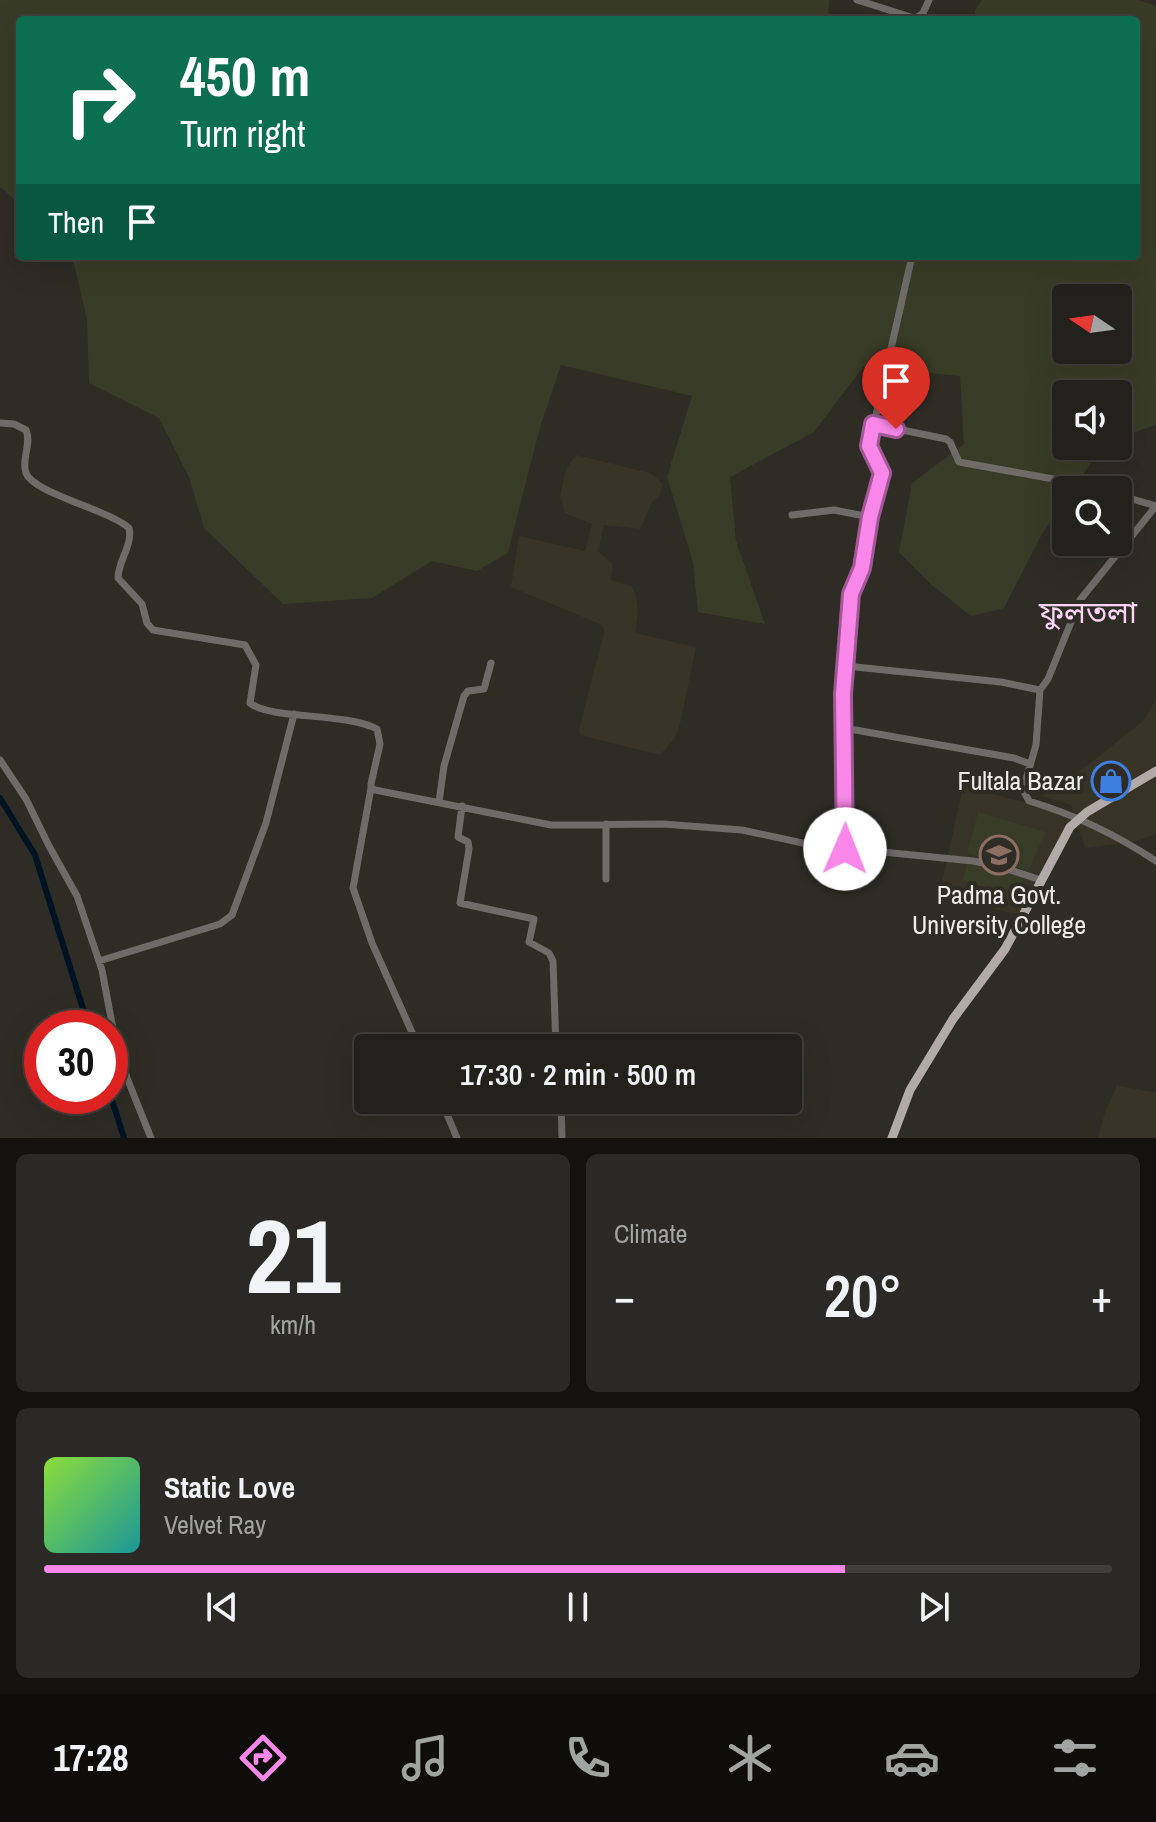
<!DOCTYPE html>
<meta charset="utf-8">
<style>
body{margin:0;font-family:"Archivo Narrow","Noto Sans Bengali",sans-serif;background:#2a2925;color:#f1f3f6;height:100vh;display:flex;flex-direction:column;font-size:30px;white-space:nowrap}
*{box-sizing:border-box;margin:0}
p{font-size:26px;color:#a2a3a3}
.icon{flex:none;width:44px;height:44px;fill:none;stroke:currentColor;stroke-width:2;stroke-linecap:round;stroke-linejoin:round}
.map{position:relative;height:1138px;overflow:hidden}
.panel{display:flex;flex-direction:column;gap:16px;padding:16px;background:#13120f;flex:1}
.panel>*{flex:none}
.banner{position:absolute;left:16px;top:16px;width:1124px;height:244px;border-radius:8px;box-shadow:0 8px 32px #0002,0 0 0 2px #3f3e3b;background:#0b6e4f;color:#fff;overflow:hidden}
.needle{width:52px;rotate:283deg}
.controls{position:absolute;left:1052px;top:284px;display:grid;gap:16px}
.controls a{display:grid;place-items:center;width:80px;height:80px;border-radius:8px;background:#22211c;box-shadow:0 8px 32px #0002,0 0 0 2px #3f3e3b;font-size:40px}
.speed{position:absolute;left:24px;top:1010px;display:flex;gap:16px;font-size:40px;font-weight:700;text-align:center}
.speed>*{display:grid;place-content:center;width:104px;height:104px;border-radius:50%;background:#22211c;box-shadow:0 8px 32px #0002,0 0 0 2px #3f3e3b;line-height:1}
.speed .limit{border:12px solid #d22;background:#fff;color:#111}
.pin{position:absolute;display:grid;place-items:center;width:68px;height:68px;color:#fff;margin:-82px -34px;border-radius:50% 50% 50% 0;rotate:-45deg;box-shadow:0 0 8px #0007}
.pin .icon{rotate:45deg}
.me{position:absolute;width:88px;margin:-44px;rotate:1deg;stroke-linejoin:round;filter:drop-shadow(0 0 6px #0008)}
.turn{display:flex;align-items:center;gap:28px;height:168px;padding:0 32px;font-size:36px}
.turn .icon{width:104px;height:104px;stroke-width:2.5}
.turn b{display:block;font-size:56px;line-height:68px}
.then{display:flex;align-items:center;height:76px;padding:0 32px;background:#0003;gap:16px;font-size:30px}
.big{font-size:60px;font-weight:600;line-height:1.1}
.panel .card{flex:1;display:flex;flex-direction:column;justify-content:center;gap:12px;min-width:0;padding:0 28px;border-radius:12px;background:#2a2925}
.panel .dial{align-items:center;gap:0}
.dial b{font-size:104px;line-height:1}
.song{display:flex;align-items:center;gap:24px}
.cover{width:96px;height:96px;border-radius:12px;background:linear-gradient(135deg,hsl(90 70% 55%),hsl(180 70% 35%))}
.played{height:8px;border-radius:4px;background:linear-gradient(90deg,#f987e9 75%,#3f3e3b 75%)}
.keys{display:flex;justify-content:space-around;direction:ltr}
.heat{display:flex;justify-content:space-between;align-items:center;font-size:44px;direction:ltr}
.panel .tiles{flex:1;display:grid;gap:16px;grid-template-columns:1fr 1fr}
.card:last-child{grid-column:span 2}
.trip{position:absolute;left:354px;top:1034px;width:448px;height:80px;border-radius:8px;background:#22211c;box-shadow:0 8px 32px #0002,0 0 0 2px #3f3e3b;font-weight:600;line-height:80px;text-align:center}
.tabs{display:flex;height:128px;justify-content:space-around;align-items:center;background:#0e0d0b;color:#a2a3a3}
.tabs .icon{width:56px;height:56px}
.tabs .selected{color:#f987e9}
.tabs b{font-size:36px;color:#f1f3f6}
.map>svg:first-child{display:block}
.built{fill:#373326}
.green{fill:#383c26;fill-rule:evenodd}
.lines{fill:none;stroke-linecap:round;stroke-linejoin:round}
.canal{stroke:#001323;stroke-width:6}
.minor{stroke:#6f6b69;stroke-width:7}
.major{stroke:#b2aaa7;stroke-width:9}
.route-casing{stroke:#a25897;stroke-width:20}
.route{stroke:#f987e9;stroke-width:14}
.labels{text-anchor:middle;stroke-width:8;stroke-linejoin:round;paint-order:stroke}
.poi-label{font-size:26px;fill:#edece7;stroke:#2e2c25;text-anchor:end}
.quarter-label{font-size:30px;fill:#fbd4f4;stroke:#2e2c25}
</style>
<div class="map">
<svg width="1156" height="1138" viewBox="0 0 1156 1138">
<rect width="100%" height="100%" fill="#2e2c25"/>
<!-- built -->
<path class="built" d="M576 455 650 473 663 484 659 497 653 501 640 529 604 525 598 551 613 564 611 580 631 586 636 595 638 611 635 633 696 647 680 724 675 738 660 755 580 735 579 730 604 632 602 625 511 587 519 536 585 551 592 524 565 513 560 497 566 469Z
M1156 700V834L1133 842 1085 848 1071 805 1042 796 1088 765 1143 721Z
M963 786 1072 815 1021 915 939 896Z
M1117 1085 1156 1093V1138H1098L1105 1112Z"/>
<!-- green -->
<path class="green" d="M0 0H829L828 20H20V204L0 187Z
M982 0H1138L1156 6V425L1118 438V394H1066V446H1103L1072 490H1066V499L1042 534 1004 608 971 616 933 586 899 552 912 483 964 444 960 376 863 367 814 432 730 477 736 541 765 624 698 612 693 562 667 477 692 396 561 365 540 427 508 553 477 571 432 561 372 598 283 604 204 528 189 477 159 418 89 383 87 319 72 256H1136V20H974L975 11ZM1066 298H1118V350H1066Z
M978 812 1046 832 1028 871 967 853Z
M967 863 1024 875 1015 905 977 896 978 884 963 881Z"/>
<g class="lines">
<!-- canal -->
<path class="canal" d="M0 798 35 855 89 1028
M110 1094 124 1138"/>
<!-- minor -->
<path class="minor" d="M857 0 914 18
M913 20 923 13 929 0
M0 423 14 424 26 430C32 444 21 459 26 473 33 493 109 510 129 528 133 545 118 561 118 578L142 604 147 623 153 630 245 645 256 665 250 703C270 720 345 712 377 729L380 744 371 784V788L375 790 551 825 663 824 742 830 812 845 973 861 998 866 1041 880
M873 424 946 439 950 442 959 462 1070 482 1099 490
M1118 495 1156 506
M1156 506 1080 600 1048 679 1040 690 1036 745 1023 790 1029 801C1076 815 1115 834 1156 861
M792 515 834 510 870 517
M846 666 1001 682 1040 690
M844 728 1014 758 1030 764
M0 760 26 799 49 846 77 896 102 970 113 1029 127 1078 151 1138
M371 788 353 888 372 943 419 1048
M439 802 444 766 464 696 468 691 484 689 491 663
M462 806 458 837 468 842 469 849 460 903 534 919 529 942 549 953 553 961 556 1048
M845 849 843 694 850 607 851 594 862 568 870 517 882 473 869 446 912 256
M606 879V824
M99 961 220 924 232 915 266 823 294 714
M441 1100 457 1138
M561 1100 562 1138"/>
<!-- major -->
<path class="major" d="M892 1138 910 1090 953 1019 1005 949 1070 827 1087 812 1156 771"/>
</g>
<g class="lines">
<defs>
<path id="route" d="M845 849 843 694 850 607 851 594 862 568 870 517 882 473 869 446 873 424 896 429"/>
</defs>
<!-- route casing -->
<use href="#route" class="route-casing"/>
<!-- route -->
<use href="#route" class="route"/>
</g>
<!-- icons -->
<defs>
<symbol id="shop-ring" viewBox="-11 -11 22 22"><circle r="9.5" fill="#2e2c25" stroke="#3f7fe0" stroke-width="1.5"/><path d="M-5-2.5h2.3a2.7 3.5 0 0 1 5.4 0H5L5.5 6h-11ZM-1.5-2.5h3a1.5 2.3 0 0 0-3 0Z" fill="#3f7fe0"/></symbol>
<symbol id="university-ring" viewBox="-11 -11 22 22"><circle r="9.5" fill="#2e2c25" stroke="#8d6e63" stroke-width="1.5"/><path d="M0-5L7-2L0 1L-7-2ZM-4 1L0 2.5L4 1V4Q0 6-4 4Z" fill="#8d6e63"/></symbol>
</defs>
<g fill-rule="evenodd">
<use href="#shop-ring" x="1089" y="759" width="44" height="44"/>
<use href="#university-ring" x="977" y="833" width="44" height="44"/>
</g>
<g class="labels">
<!-- poi labels -->
<g class="poi-label">
<text x="1083" y="790">Fultala Bazar</text>
<text x="999" y="904" text-anchor="middle">Padma Govt.<tspan x="999" dy="30">University College</tspan></text>
</g>
<!-- quarter labels -->
<g class="quarter-label">
<text x="1088" y="623">ফুলতলা</text>
</g>
</g>
</svg>
<div class="controls">
<a><svg class="needle" viewBox="-14 -14 28 28"><path d="M0-13l5 13h-10z" fill="#e53935"/><path d="M0 13l5-13h-10z" fill="#a2a3a3"/></svg></a>
<a><svg class="icon" aria-label="sound" viewBox="0 0 24 24"><path d="M4 9h4l5-4v14l-5-4H4zM17 9q2 3 0 6"/></svg></a>
<a><svg class="icon" aria-label="search" viewBox="0 0 24 24"><circle cx="10" cy="10" r="6"/><path d="M15 15l6 6"/></svg></a>
</div>
<div class="speed"><div class="limit">30</div></div>
<div class="pin" style="left:896px;top:429px;background:#d93025"><svg class="icon" aria-label="arrive" viewBox="0 0 24 24"><path d="M6 21V4h12l-3 4 3 4H6"/></svg></div>
<svg class="me" style="left:845px;top:849px" viewBox="-20 -20 40 40"><circle r="19" fill="#fff"/><path d="M0-13L10 11 0 6-10 11z" fill="#f987e9"/></svg>
<div class="trip">17:30 · 2 min · 500 m</div>
<div class="banner">
<div class="turn"><svg class="icon" aria-label="right" viewBox="0 0 24 24"><path d="M7 20v-9h11M14 6l5 5-5 5"/></svg><div><b>450 m</b>Turn right</div></div>
<div class="then">Then<svg class="icon" aria-label="arrive" viewBox="0 0 24 24"><path d="M6 21V4h12l-3 4 3 4H6"/></svg></div>
</div>
</div>
<section class="panel">
<div class="tiles">
<div class="card dial"><b>21</b><p>km/h</p></div>
<div class="card"><p>Climate</p>
<div class="heat"><a>−</a><b class="big">20°</b><a>+</a></div>
</div>
<div class="card">
<div class="song"><i class="cover"></i><div><b>Static Love</b><p>Velvet Ray</p></div></div>
<div class="played"></div>
<div class="keys"><svg class="icon" aria-label="previous" viewBox="0 0 24 24"><path d="M18 5L8 12l10 7zM5 5v14"/></svg><svg class="icon" aria-label="pause" viewBox="0 0 24 24"><path d="M8 5v14M16 5v14"/></svg><svg class="icon" aria-label="next" viewBox="0 0 24 24"><path d="M6 5l10 7-10 7zM19 5v14"/></svg></div>
</div>
</div>
</section>
<nav class="tabs">
<b>17:28</b>
<svg class="icon selected" aria-label="directions" viewBox="0 0 24 24"><path d="M12 3l9 9-9 9-9-9zM9 14v-3h6M13 9l2 2-2 2"/></svg>
<svg class="icon" aria-label="music" viewBox="0 0 24 24"><path d="M9 18V5l10-2v13"/><circle cx="6" cy="18" r="3"/><circle cx="16" cy="16" r="3"/></svg>
<svg class="icon" aria-label="phone" viewBox="0 0 24 24"><path d="M5 4h4l2 5-3 2q2 4 5 5l2-3 5 2v4C11 20 4 13 5 4z"/></svg>
<svg class="icon" aria-label="climate" viewBox="0 0 24 24"><path d="M12 3v18M4 7l16 10M4 17L20 7"/></svg>
<svg class="icon" aria-label="car" viewBox="0 0 24 24"><path d="M5 17H2v-5l4-1 3-4h7l3 4 3 1v5h-3M9 17h6M6 11h13"/><circle cx="7" cy="17" r="2"/><circle cx="17" cy="17" r="2"/></svg>
<svg class="icon" aria-label="filters" viewBox="0 0 24 24"><path d="M4 7h16M4 17h16"/><circle cx="9" cy="7" r="2"/><circle cx="15" cy="17" r="2"/></svg>
</nav>
